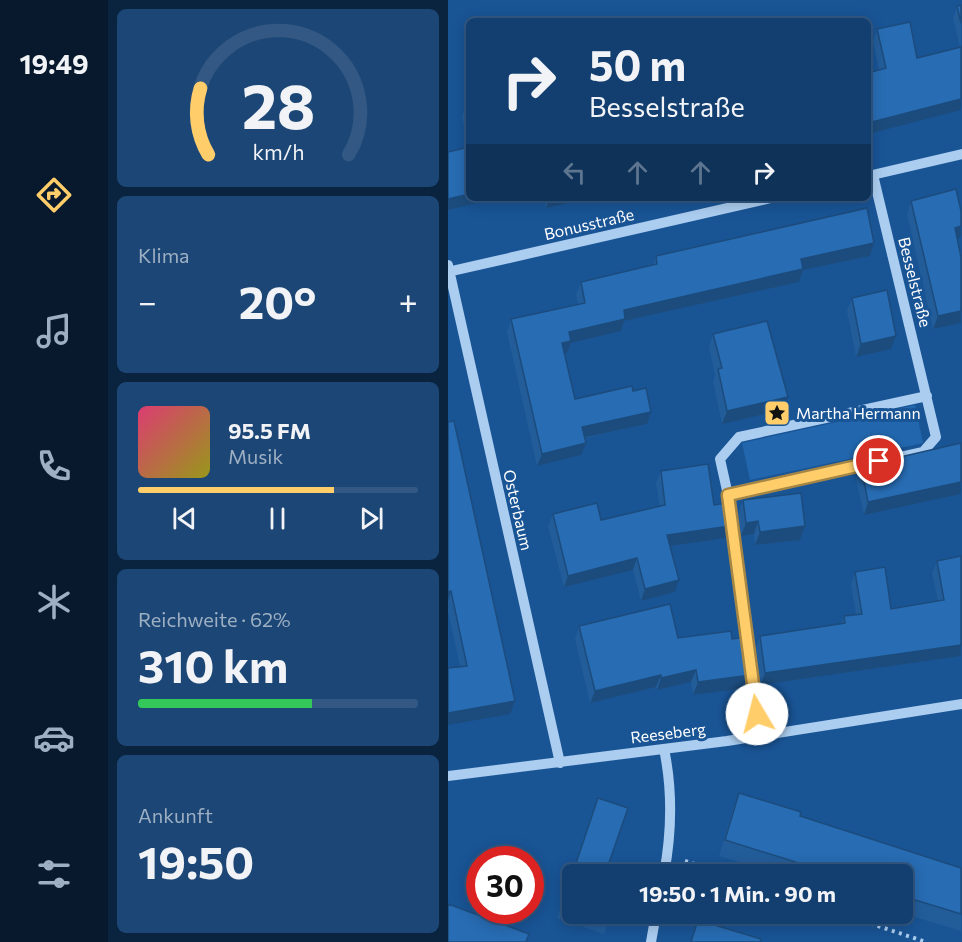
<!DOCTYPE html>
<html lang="de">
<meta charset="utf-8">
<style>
body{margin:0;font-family:Commissioner,sans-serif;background:#1c4675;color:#f1f3f6;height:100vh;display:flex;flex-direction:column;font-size:22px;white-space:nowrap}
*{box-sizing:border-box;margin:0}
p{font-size:20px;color:#9dafc3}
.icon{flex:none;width:33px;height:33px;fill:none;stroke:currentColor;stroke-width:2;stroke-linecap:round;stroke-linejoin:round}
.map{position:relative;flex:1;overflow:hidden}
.panel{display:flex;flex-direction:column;gap:9px;padding:9px;background:#0a233e;width:340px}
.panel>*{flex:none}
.top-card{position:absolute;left:18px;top:18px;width:405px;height:183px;border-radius:9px;box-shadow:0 3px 15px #0003,0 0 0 2px #325883;background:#133f70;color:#f1f3f6;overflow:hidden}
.speed{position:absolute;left:18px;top:846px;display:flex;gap:12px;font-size:30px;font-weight:700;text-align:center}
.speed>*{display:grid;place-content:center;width:78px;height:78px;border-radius:50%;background:#133f70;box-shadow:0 3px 15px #0003,0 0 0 2px #325883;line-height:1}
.speed .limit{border:9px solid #d22;background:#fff;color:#111}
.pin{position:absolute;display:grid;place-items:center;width:51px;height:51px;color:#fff;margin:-26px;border:3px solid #fff;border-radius:50%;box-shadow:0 2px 6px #0007}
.me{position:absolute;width:66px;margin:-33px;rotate:352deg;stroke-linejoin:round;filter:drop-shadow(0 0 4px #0008)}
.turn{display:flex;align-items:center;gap:21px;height:126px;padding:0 24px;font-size:27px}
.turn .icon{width:78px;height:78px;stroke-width:2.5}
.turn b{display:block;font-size:42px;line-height:51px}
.lanes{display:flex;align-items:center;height:57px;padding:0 24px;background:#0003;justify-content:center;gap:30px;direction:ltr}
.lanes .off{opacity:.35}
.big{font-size:45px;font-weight:700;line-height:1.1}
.panel .tile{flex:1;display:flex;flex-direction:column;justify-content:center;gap:9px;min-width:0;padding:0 21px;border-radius:9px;background:#1c4675}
.panel .dial{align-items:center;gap:0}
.dial svg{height:156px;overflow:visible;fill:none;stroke:#325883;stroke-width:7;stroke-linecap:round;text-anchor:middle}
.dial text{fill:#f1f3f6;stroke:none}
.song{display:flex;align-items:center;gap:18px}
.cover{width:72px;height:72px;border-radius:9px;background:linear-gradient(135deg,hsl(340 70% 55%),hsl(60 70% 35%))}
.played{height:6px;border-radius:3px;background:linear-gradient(90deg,#ffce6a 70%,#325883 70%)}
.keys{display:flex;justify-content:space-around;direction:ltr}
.heat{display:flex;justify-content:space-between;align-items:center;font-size:33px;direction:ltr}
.charge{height:9px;border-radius:4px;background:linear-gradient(90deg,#34c759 62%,#325883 0)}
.trip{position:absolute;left:114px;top:864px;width:351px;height:60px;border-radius:9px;background:#133f70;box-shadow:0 3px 15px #0003,0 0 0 2px #325883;font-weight:700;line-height:60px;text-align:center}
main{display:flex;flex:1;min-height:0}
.menu{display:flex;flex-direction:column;width:108px;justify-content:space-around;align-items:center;background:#08192d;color:#9dafc3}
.menu .icon{width:42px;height:42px}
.menu .on{color:#ffce6a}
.menu b{font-size:27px;color:#f1f3f6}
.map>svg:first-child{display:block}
.green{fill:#2267ae}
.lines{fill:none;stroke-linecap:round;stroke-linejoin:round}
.path{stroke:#abcdf0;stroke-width:4;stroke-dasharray:3 4.5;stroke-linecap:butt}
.minor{stroke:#abcdf0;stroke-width:10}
.wall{fill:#225d9a}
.shaded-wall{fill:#1c4c7d}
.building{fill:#286cb3;stroke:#1c4c7d;stroke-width:1.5}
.route-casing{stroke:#a68645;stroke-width:15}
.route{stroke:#ffce6a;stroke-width:10}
.labels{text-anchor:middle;stroke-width:6;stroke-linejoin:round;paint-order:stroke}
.street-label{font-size:16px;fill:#fff;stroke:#195495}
.poi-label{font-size:16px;fill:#fff;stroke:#195495;text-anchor:start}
</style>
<main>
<nav class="menu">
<b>19:49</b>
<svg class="icon on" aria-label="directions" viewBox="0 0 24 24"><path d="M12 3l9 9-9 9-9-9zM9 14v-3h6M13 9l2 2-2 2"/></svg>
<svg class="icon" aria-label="music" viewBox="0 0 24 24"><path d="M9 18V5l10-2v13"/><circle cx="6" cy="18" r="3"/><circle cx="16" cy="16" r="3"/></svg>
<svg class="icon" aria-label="phone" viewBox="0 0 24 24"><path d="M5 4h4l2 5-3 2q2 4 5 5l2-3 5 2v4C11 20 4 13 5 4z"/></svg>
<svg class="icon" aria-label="climate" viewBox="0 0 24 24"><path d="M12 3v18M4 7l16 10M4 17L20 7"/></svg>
<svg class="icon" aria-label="car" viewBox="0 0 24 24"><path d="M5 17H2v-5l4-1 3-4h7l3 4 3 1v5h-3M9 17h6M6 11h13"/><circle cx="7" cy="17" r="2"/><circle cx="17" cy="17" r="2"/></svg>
<svg class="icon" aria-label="filters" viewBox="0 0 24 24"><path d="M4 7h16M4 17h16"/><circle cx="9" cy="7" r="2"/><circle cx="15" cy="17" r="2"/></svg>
</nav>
<section class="panel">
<div class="tile dial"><svg viewBox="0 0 100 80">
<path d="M14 69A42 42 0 1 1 86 69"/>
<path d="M14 69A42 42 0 0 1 10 35" stroke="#ffce6a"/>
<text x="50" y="56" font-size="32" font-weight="700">28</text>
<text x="50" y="72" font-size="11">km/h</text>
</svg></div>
<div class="tile"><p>Klima</p>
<div class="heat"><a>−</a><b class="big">20°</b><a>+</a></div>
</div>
<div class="tile">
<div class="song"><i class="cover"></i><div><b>95.5 FM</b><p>Musik</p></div></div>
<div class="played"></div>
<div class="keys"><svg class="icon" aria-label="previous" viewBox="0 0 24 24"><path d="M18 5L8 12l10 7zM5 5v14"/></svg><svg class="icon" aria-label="pause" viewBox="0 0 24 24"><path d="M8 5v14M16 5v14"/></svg><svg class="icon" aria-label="next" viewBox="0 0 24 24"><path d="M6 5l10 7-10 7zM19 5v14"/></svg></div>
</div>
<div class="tile"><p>Reichweite · 62%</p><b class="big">310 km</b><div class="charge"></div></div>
<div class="tile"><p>Ankunft</p><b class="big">19:50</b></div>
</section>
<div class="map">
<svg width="514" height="942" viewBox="0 0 514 942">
<rect width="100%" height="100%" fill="#195495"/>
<!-- green -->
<path class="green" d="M467 405 475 443 302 480 294 443Z"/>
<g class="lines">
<!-- path -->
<path class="path" d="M237 861 278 874
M394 914 478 942"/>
<!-- minor -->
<path class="minor" d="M420 176 514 154
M0 265 112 763
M0 272 323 198
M280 495 475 452 488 437 425 175
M312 736 280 495 272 459 291 437 479 396
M0 776 279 741 514 704
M216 874C224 831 225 792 216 749
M203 942 208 914"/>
</g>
<!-- wall -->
<path class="wall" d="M513 5V110L431 70 425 41 429 29 469 58 512 47 505 18 509 6Z
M21 104V198H52L0 210V152L21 147 14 117 18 105Z
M95 198H144L98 208Z
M463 201 512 238 510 239 513 257V323L485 329 459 214Z
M426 243 422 256 355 270 351 282 176 321 173 331 123 343 119 353 116 354 127 399 185 391 203 412 199 424 137 438 133 455 89 466 59 332 63 319 130 304 128 294 133 282 205 265 208 256Z
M404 298 448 336 443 349 408 357 399 311Z
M265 334 340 397 335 410 274 424 265 382 267 375 261 347Z
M0 422 62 714 12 666 0 611Z
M513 443V494L416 515 408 479 413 466Z
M213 471 266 505 278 538 222 546 227 592 193 601 185 570 116 587 100 526 105 514 153 520 212 507 208 483Z
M295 500 357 526 352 540 307 545 306 534 293 536 290 514Z
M513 556V656L313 685 308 648 312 636 393 624 396 616 408 615 403 584 407 572 443 609 490 601 484 573 489 561Z
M131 626 230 638 284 639 298 688 245 695 243 682 209 690 208 687 142 703 127 639Z
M291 793 352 816 513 868V931L454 913V874H331L271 856 285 809Z
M150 798 124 874V914H163L156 934 109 918Z"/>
<!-- shaded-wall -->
<path class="shaded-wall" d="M513 99V110L420 134V123Z
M21 194V198H52L0 210V199Z
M101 198H144L98 208Z
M513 226V235L512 238 502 241 507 228Z
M426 243 422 256 355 270 351 282 176 321 173 331 123 343 119 353 109 356 114 343 121 332 176 310 353 259Z
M513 311V323L485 329 490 316Z
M448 336 443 349 408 357 413 344Z
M340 397 335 410 274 424 279 411Z
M203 412 199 424 129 439 134 427Z
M138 443 133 455 89 466 94 454Z
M513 482V494L416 515 420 502Z
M310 521 306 534 293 536 298 523Z
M282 526 278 538 215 547 219 535Z
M357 526 352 540 307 545 312 532Z
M189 558 185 570 116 587 120 576Z
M231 580 227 592 193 601 197 589Z
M3 591 0 601V592Z
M513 645V656L313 685 317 673Z
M248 670 243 682 209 690 213 678Z
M213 675 208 687 142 703 147 691Z
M303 675 298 688 245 695 250 682Z
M67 701 62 714 0 725V713Z"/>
<!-- building -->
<path class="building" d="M513 5V23L509 6Z
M462 22 469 58 513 47V99L420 123V73L438 68 429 29Z
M21 104V118L18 105Z
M21 147V194L0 199V152Z
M508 189 513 211V226L507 228 513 257V311L490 316 463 201Z
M419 208 426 243 353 259 355 269 176 310 177 319 121 332 123 341 114 343 127 399 184 386 185 391 198 388 203 412 134 427 138 443 94 454 63 319 137 303 133 282 209 264 208 256Z
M439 290 448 336 413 344 404 298Z
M319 321 340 397 279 411 270 369 274 368 265 334Z
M6 421 67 701 0 713V668L19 666 3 591 0 592V422Z
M513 443V482L420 502 413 466Z
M260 464 266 505 279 503 282 526 219 535 231 580 197 589 189 558 120 576 105 514 149 503 153 520 217 505 213 471Z
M353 493 357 526 312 532 310 521 298 523 295 500Z
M513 556V645L317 673 312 636 397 623 396 616 414 614 407 572 437 567 443 609 496 600 489 561Z
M222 604 230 638 283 631 284 639 298 637 303 675 250 682 248 670 213 678V675L147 691 131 626Z
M291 793 353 812 352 816 513 868V914L454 896V874H386L277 840Z
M150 798 180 808 157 874H124V908L114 905Z
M0 904 81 934 78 942H0Z
M140 914H163L161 921Z
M250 920 313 939 312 942H243Z"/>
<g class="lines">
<defs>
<path id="route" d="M309 714 280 495 431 461"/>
</defs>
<!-- route casing -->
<use href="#route" class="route-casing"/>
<!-- route -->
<use href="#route" class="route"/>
</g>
<!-- icons -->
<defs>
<symbol id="sight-square" viewBox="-11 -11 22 22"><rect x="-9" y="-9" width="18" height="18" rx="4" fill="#ffce6a" stroke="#195495"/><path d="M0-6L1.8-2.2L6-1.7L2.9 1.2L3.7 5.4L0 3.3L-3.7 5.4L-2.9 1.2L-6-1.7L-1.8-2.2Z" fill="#111"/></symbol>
</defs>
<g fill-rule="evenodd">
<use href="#sight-square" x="314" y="398" width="30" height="30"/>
</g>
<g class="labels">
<!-- street labels -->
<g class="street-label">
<text transform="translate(141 224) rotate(-13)" y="6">Bonusstraße</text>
<text transform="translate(467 282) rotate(76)" y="6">Besselstraße</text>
<text transform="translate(70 510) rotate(77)" y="6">Osterbaum</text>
<text transform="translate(220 733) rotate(-7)" y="6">Reeseberg</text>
</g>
<!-- poi labels -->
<g class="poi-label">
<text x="348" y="419">Martha Hermann</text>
</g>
</g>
</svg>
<div class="speed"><div class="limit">30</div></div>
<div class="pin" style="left:431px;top:461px;background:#d93025"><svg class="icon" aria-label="arrive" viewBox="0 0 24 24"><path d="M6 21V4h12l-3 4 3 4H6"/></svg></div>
<svg class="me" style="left:309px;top:714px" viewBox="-20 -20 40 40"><circle r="19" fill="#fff"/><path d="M0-13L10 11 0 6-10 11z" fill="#ffce6a"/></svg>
<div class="trip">19:50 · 1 Min. · 90 m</div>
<div class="top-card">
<div class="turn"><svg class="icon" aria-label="right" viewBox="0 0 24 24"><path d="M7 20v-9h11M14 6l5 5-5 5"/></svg><div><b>50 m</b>Besselstraße</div></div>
<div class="lanes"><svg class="icon off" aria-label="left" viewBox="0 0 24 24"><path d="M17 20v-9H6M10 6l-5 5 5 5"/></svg><svg class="icon off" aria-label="ahead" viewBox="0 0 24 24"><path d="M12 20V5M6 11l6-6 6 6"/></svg><svg class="icon off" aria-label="ahead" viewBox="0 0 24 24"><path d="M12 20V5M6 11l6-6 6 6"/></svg><svg class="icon" aria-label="right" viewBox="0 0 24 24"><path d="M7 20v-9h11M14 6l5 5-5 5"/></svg></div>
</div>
</div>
</main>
